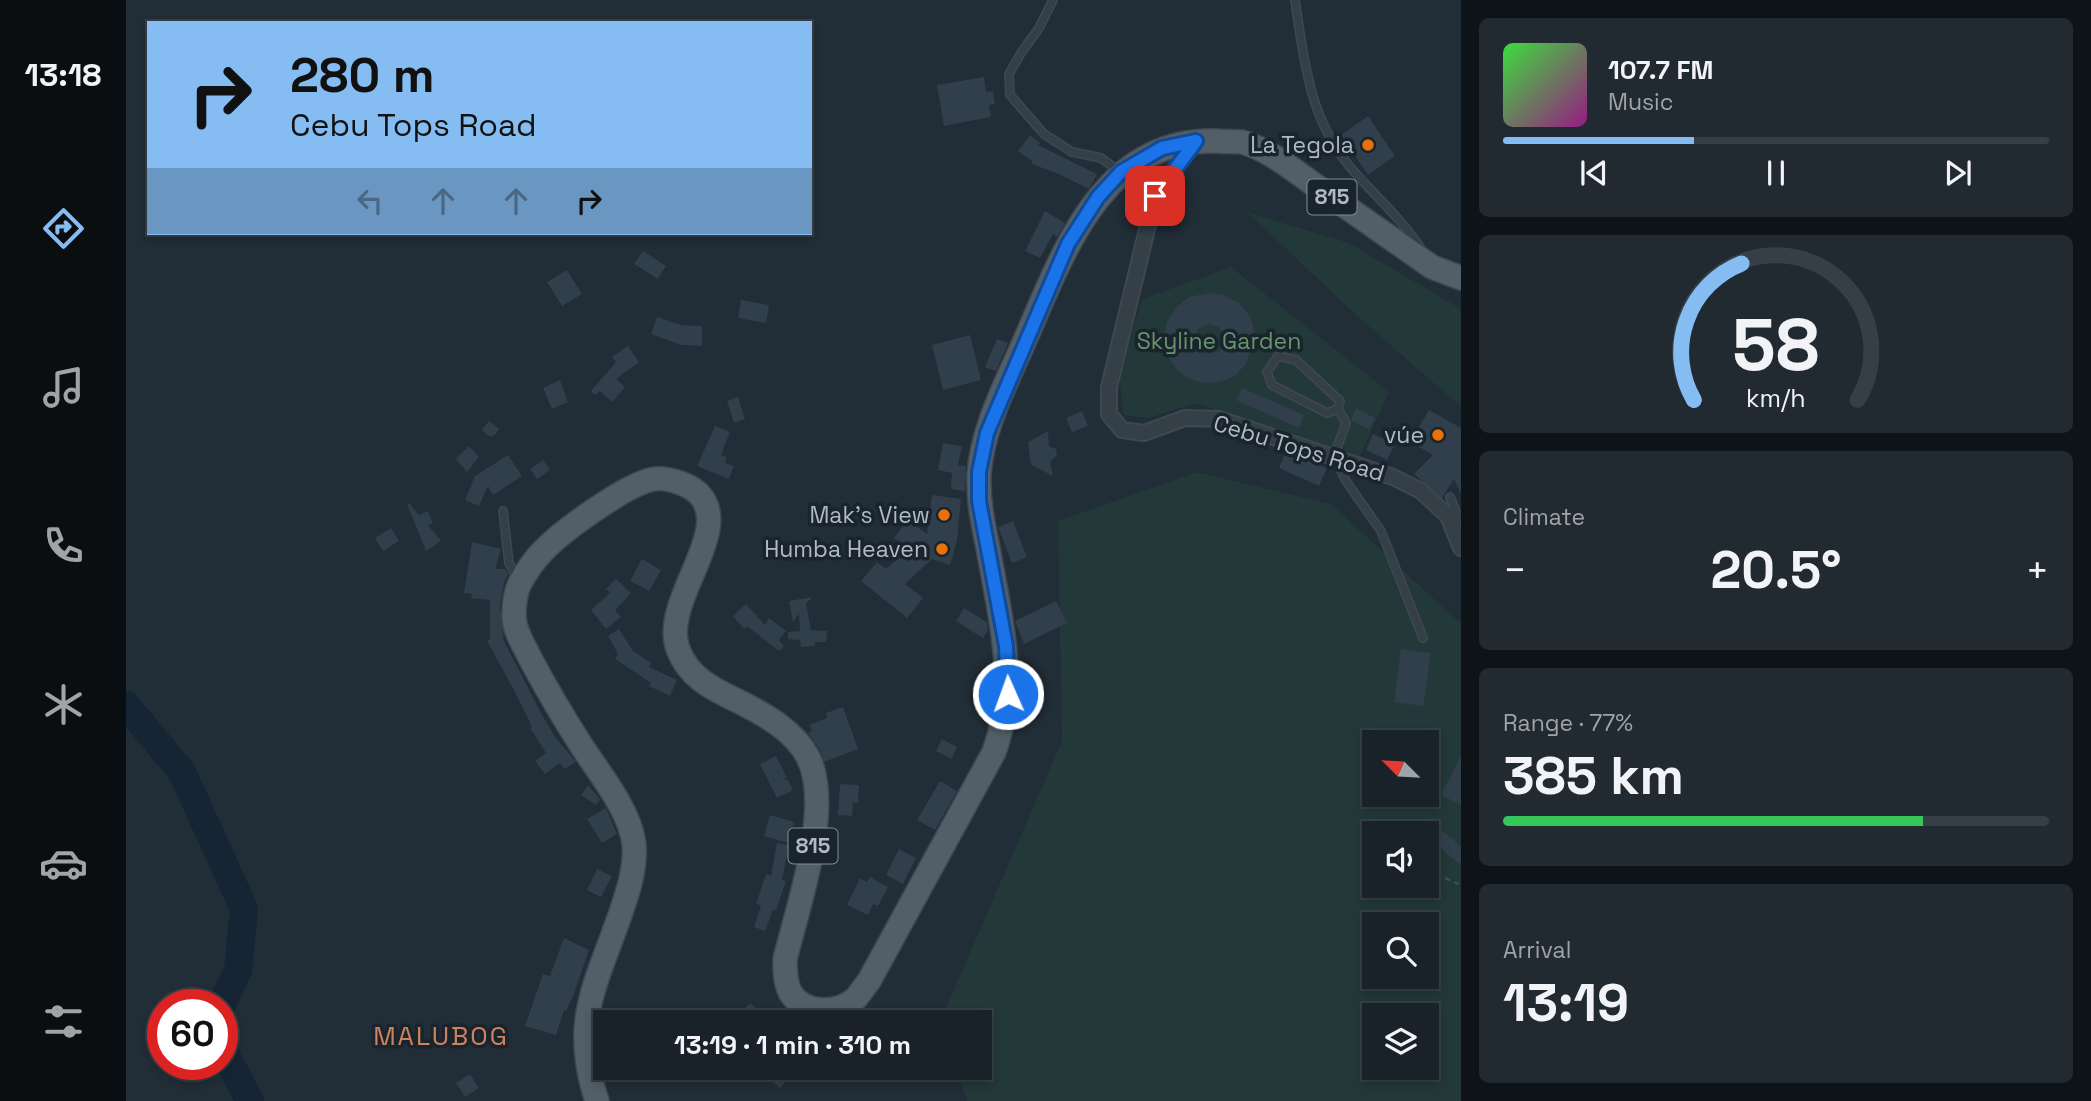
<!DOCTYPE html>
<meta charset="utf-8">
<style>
body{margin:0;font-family:"Space Grotesk",sans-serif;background:#222a31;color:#f1f3f6;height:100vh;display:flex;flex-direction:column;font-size:26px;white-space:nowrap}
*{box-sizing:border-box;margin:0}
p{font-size:23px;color:#9fa4a8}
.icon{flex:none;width:38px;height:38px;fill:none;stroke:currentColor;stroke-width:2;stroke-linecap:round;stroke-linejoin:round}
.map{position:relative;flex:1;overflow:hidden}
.side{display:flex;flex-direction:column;gap:18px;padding:18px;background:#0e1317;width:630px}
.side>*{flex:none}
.hud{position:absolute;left:21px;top:21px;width:665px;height:214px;border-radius:0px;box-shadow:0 4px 10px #0003,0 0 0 2px #373f46;background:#85bdf3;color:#111;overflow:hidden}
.needle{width:46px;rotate:294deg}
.buttons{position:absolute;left:1236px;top:730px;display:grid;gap:14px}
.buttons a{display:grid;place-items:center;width:77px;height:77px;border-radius:0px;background:#192229;box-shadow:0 4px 10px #0003,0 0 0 2px #373f46;font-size:35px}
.speed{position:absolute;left:21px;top:989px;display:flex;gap:14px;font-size:35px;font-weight:700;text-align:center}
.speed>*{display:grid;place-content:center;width:91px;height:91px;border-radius:50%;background:#192229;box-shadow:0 4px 10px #0003,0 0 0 2px #373f46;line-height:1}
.speed .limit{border:10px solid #d22;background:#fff;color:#111}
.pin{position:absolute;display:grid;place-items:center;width:60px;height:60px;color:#fff;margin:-30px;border-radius:14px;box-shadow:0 4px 10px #0006}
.me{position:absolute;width:77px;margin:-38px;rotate:358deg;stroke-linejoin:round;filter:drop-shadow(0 0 5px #0008)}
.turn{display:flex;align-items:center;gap:24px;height:147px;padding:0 28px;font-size:32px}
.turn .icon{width:91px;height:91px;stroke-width:2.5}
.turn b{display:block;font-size:49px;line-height:60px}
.lanes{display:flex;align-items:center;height:66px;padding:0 28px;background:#0003;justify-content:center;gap:35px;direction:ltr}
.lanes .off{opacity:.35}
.big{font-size:52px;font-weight:800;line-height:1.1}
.side .widget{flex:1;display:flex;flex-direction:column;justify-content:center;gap:10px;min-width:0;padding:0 24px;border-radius:10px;background:#222a31}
.side .dial{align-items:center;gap:0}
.dial svg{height:182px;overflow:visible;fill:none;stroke:#373f46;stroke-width:7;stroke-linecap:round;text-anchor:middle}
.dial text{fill:#f1f3f6;stroke:none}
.song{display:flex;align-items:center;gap:21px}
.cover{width:84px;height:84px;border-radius:10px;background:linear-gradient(135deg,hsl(120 70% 55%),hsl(310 70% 35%))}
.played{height:7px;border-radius:4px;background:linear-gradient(90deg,#85bdf3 35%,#373f46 35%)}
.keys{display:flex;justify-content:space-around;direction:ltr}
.heat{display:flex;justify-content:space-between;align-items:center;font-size:38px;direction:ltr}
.charge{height:10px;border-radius:5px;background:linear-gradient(90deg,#34c759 77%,#373f46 0)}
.trip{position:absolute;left:467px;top:1010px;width:399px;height:70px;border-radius:0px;background:#192229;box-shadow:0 4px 10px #0003,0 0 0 2px #373f46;font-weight:800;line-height:70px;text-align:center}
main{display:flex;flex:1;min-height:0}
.dock{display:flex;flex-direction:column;width:126px;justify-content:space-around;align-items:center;background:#0a0e10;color:#9fa4a8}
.dock .icon{width:49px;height:49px}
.dock .active{color:#85bdf3}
.dock b{font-size:32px;color:#f1f3f6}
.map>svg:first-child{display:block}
.green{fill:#233838;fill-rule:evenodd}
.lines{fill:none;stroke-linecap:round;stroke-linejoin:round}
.river{stroke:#152534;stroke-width:28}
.building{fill:#303f4b;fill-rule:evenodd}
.service-casing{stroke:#3e4851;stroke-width:10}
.minor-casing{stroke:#3e4851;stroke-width:18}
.primary-casing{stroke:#3e4851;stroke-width:26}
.path{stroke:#3c5150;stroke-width:2.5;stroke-dasharray:5 5;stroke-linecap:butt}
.service{stroke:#353f48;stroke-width:7}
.minor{stroke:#353f48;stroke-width:14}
.primary{stroke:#525e68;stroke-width:23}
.route-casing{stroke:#114b97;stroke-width:18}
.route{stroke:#1a73e8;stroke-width:12}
.food-dot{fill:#e8710a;stroke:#1a242c;stroke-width:2.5}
.labels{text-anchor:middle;stroke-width:7;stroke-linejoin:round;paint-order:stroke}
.shield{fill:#1a242c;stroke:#828d96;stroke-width:2}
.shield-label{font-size:21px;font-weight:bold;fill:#afbac4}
.poi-label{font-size:23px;fill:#afbac4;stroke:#1a242c;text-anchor:end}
.park-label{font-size:23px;fill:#67946c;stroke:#1a242c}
.street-label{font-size:23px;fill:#afbac4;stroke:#1a242c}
.quarter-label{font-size:26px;letter-spacing:2px;fill:#cf825f;stroke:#1a242c}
</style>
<main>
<nav class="dock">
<b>13:18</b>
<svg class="icon active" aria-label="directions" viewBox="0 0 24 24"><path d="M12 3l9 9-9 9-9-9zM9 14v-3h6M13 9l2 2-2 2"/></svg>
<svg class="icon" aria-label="music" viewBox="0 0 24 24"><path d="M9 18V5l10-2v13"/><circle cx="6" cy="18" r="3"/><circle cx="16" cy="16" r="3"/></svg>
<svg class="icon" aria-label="phone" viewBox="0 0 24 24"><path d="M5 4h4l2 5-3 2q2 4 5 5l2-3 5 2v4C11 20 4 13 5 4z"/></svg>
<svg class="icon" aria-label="climate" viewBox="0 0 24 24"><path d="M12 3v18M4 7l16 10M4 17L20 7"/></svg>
<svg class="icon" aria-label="car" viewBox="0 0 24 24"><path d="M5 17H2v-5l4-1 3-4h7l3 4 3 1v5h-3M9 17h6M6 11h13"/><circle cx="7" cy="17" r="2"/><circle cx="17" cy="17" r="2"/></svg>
<svg class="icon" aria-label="filters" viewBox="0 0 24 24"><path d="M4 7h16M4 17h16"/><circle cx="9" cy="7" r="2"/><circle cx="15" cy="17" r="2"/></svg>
</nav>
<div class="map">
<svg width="1335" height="1101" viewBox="0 0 1335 1101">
<rect width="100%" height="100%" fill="#212d37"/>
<!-- green -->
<path class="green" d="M1121 212 1223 243 1335 309V407L1230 315Z
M1105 267 1263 392 1232 460 1070 403 1023 418 998 415 993 376 1016 299Z
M1071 472 1205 504 1332 621 1335 620V1101H841L831 1068H854V1022H817L816 1017 936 741 932 521ZM1248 742H1300V794H1248ZM1248 833H1300V886H1248ZM1248 924H1300V976H1248ZM1248 1015H1300V1068H1248Z"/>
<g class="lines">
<!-- river -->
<path class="river" d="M0 705 56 772 118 909 112 970 96 1005
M96 1048 124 1101"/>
</g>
<!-- building -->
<path class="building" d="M858 77 860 92 867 91 869 104 863 105 865 117 818 126 811 85Z
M1242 116 1269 156 1242 175 1215 135Z
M904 135 914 143 912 145 971 174 963 189 935 175 906 164V161L892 151Z
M919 211 939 223 931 237 927 234 914 258 899 251Z
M517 251 540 266 532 279 508 264Z
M441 270 456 294 436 306 421 282Z
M1083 293 1098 295 1113 303 1123 315 1127 325 1129 341 1120 364 1109 376 1094 382 1078 383 1063 379 1051 370 1042 357 1038 338 1041 322 1051 307 1063 297ZM1082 324 1093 327 1099 337 1096 347 1093 351 1081 354 1075 352 1069 341 1072 329Z
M615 300 643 305 640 323 612 318Z
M531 317 555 325 576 326V346L555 345 525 334Z
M844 335 855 380 817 390 806 345Z
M871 339 882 343 870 371 859 367Z
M502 346 513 362 490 379 499 387 486 402 474 391 469 395 465 391 490 362 486 357Z
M434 380 442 402 426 409 417 388Z
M1116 388 1178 415 1173 428 1110 400Z
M612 397 619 419 608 423 601 401Z
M1230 408 1249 418 1243 430 1225 420Z
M1303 410 1335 428V494L1328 479 1316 498 1288 474 1307 455 1284 442Z
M956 411 962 426 946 432 940 418Z
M363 421 373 429 368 436H363L356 430Z
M589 426 604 432 595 455 601 457 599 463 608 466 603 479 571 466Z
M922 431 923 446 930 449 931 455 924 462 927 476 905 465 902 442Z
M1247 434 1269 444 1261 460 1240 450Z
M817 443 836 446 832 465 840 466 839 491 825 489 826 473 812 470Z
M343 446 353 457 341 472 330 459Z
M1160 451 1201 468 1193 486 1153 468Z
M382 455 396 476 367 495 362 486 353 506 339 500 349 476Z
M417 460 424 470 411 479 404 469Z
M806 495 835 499 831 541 824 565 806 559 779 584 797 598 781 618 735 581 751 562 760 569 782 549 768 538 782 520 801 534Z
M283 503 293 515 302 511 307 523 302 525 315 541 300 551 281 504Z
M887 521 901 557 886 563 872 527Z
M265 528 273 541 257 551 249 538Z
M346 542 375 549 369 569H379L382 574 378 583 374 606 378 641 415 713 429 737 450 762 438 769 434 763 419 774 409 761 420 753 404 728 406 727 389 692 361 641 364 639V600L345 598 346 594 338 593Z
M516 559 535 570 523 591 504 581Z
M490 579 505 593 489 610 495 617 480 629 465 610 484 593 480 589Z
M686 597 680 604 685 630 701 631 700 642H689V646L675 647 674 640 662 639V632L674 631 673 614 667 622 663 601Z
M930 601 941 623 898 644 889 621Z
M620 604 639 625 643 618 660 631 653 640 658 646 653 651 621 626 618 629 607 616Z
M838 608 861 622 862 630 857 638 830 621Z
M493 629 507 651 525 663 523 667 551 680 544 696 523 686 525 683 489 659 492 654 482 636Z
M1275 649 1305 653 1297 706 1268 702Z
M855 680 866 681 865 698 853 696Z
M717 707 732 749 698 762 694 750 682 733 686 731 683 725 701 718 700 713Z
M816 739 831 747 825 759 810 751Z
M650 756 661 778 657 779 662 780 667 790 651 798 634 764Z
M1335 756V805L1315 795Z
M814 781 831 791 809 830 791 820Z
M714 784 733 785 732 803H727L726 816 712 815Z
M462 785 474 799 470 805 455 795Z
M480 808 491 834 476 843 461 819Z
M644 815 668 822 662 843 638 836Z
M1307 823 1335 846V865L1300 836 1299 833Z
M651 843 663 845 656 880 660 881 650 910H647L639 931 628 927 635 906 630 904 640 874 645 876Z
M773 849 790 858 777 884 760 875Z
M471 869 486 876 475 897 461 890Z
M744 877 762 887 752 906 747 904 742 915 721 905 734 878 741 882Z
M438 938 463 950 447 996 440 1011 438 1010 430 1035 399 1026 417 974 424 976Z
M624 1003 644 1022H607Z
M631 1068H654L664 1076 654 1088Z
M344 1074 353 1088 339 1097 330 1083Z"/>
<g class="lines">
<defs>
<path id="service" d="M927 0 913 28 895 53 883 74 884 95 918 134 946 152 975 158 993 171
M1169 0C1178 60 1183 118 1224 167 1247 194 1276 219 1295 249
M1212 409 1201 413 1146 385 1141 372 1152 356 1170 360 1214 401 1212 409 1220 423 1208 456 1220 481 1255 531 1297 638
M1324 497 1334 521
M377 511 383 563 392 579"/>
<path id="minor" d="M1069 142 1029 196 983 387V414L996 430 1018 433 1059 418 1093 419 1267 477 1295 491 1322 516 1335 548"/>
<path id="primary" d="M471 1101C445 1023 469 987 494 915 502 892 510 868 508 844 504 810 473 773 455 745 437 717 420 688 404 658 398 645 388 631 388 616 388 605 389 593 394 583 400 572 408 560 417 551 436 531 502 483 528 479 541 477 562 484 572 493 610 530 534 601 552 649 563 679 589 690 616 703 641 716 668 731 682 757 707 807 672 906 659 959 659 970 659 982 664 992 677 1015 711 1014 729 999 734 994 738 987 743 981L868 752C893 684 874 616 862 548 857 524 852 500 853 475 856 428 881 382 899 340 937 254 976 137 1090 141 1098 142 1108 141 1116 142 1143 149 1171 173 1193 188 1231 215 1269 241 1306 267L1335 278"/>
</defs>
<!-- service casing -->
<use href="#service" class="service-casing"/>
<!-- minor casing -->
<use href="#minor" class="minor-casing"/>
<!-- primary casing -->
<use href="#primary" class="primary-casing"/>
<!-- path -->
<path class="path" d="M1310 874 1335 885"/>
<!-- service -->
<use href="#service" class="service"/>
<!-- minor -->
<use href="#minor" class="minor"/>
<!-- primary -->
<use href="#primary" class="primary"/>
</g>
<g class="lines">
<defs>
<path id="route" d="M882 694 880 646 853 501V472L861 433 942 244 972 197 995 172 1036 148 1070 141 1029 196"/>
</defs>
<!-- route casing -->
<use href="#route" class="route-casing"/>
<!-- route -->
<use href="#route" class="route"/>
</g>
<!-- markers -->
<g class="food-dot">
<circle cx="1242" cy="145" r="7"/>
<circle cx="1312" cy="435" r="7"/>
<circle cx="818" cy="515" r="7"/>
<circle cx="816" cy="549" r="7"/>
</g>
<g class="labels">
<!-- shield labels -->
<g class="shield">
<rect x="1181.5" y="179.5" width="49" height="35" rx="5"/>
<rect x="662.5" y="828.5" width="49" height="35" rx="5"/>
</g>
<g class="shield-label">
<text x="1206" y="204">815</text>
<text x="687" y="853">815</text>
</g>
<!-- poi labels -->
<g class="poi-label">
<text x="1228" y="153">La Tegola</text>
<text x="1298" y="443">vúe</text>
<text x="804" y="523">Mak's View</text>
<text x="802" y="557">Humba Heaven</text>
</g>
<!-- park labels -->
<g class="park-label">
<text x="1093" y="349">Skyline Garden</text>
</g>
<!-- street labels -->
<g class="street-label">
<text transform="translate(1173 448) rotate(17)" y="8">Cebu Tops Road</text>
</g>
<!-- quarter labels -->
<g class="quarter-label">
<text x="315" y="1045">MALUBOG</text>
</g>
</g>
</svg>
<div class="buttons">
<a><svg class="needle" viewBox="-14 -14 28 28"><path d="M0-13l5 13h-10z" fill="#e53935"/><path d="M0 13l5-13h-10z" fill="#9fa4a8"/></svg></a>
<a><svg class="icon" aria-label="sound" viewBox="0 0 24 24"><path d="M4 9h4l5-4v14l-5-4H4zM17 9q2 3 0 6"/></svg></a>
<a><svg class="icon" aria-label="search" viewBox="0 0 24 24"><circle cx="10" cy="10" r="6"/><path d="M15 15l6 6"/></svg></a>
<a><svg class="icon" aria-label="layers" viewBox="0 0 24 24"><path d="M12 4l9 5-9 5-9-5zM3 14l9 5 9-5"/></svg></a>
</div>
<div class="speed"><div class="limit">60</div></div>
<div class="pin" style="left:1029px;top:196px;background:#d93025"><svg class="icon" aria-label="arrive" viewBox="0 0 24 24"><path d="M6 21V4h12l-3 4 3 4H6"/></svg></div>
<svg class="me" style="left:882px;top:694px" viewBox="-20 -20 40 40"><circle r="17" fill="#1a73e8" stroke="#fff" stroke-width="3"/><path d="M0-11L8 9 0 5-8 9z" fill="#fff"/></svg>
<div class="trip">13:19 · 1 min · 310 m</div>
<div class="hud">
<div class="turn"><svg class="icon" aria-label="right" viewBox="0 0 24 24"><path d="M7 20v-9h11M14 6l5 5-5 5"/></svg><div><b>280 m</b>Cebu Tops Road</div></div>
<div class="lanes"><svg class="icon off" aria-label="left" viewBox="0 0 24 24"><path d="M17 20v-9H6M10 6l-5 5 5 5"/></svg><svg class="icon off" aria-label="ahead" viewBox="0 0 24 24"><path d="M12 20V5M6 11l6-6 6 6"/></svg><svg class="icon off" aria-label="ahead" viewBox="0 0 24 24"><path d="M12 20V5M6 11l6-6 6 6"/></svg><svg class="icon" aria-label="right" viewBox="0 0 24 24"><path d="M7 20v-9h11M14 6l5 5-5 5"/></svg></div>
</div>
</div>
<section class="side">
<div class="widget">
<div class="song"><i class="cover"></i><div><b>107.7 FM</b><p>Music</p></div></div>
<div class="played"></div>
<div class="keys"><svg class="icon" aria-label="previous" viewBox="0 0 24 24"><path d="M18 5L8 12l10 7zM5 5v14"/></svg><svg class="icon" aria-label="pause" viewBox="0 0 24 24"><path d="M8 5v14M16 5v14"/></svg><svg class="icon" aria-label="next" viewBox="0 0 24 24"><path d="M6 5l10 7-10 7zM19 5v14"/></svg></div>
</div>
<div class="widget dial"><svg viewBox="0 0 100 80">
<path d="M14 69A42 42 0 1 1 86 69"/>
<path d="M14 69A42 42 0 0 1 35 9" stroke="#85bdf3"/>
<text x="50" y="56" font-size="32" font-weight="700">58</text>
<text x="50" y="72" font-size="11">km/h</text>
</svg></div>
<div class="widget"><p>Climate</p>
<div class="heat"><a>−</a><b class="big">20.5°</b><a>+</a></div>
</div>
<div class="widget"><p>Range · 77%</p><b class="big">385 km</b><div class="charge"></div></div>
<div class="widget"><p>Arrival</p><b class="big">13:19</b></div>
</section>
</main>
